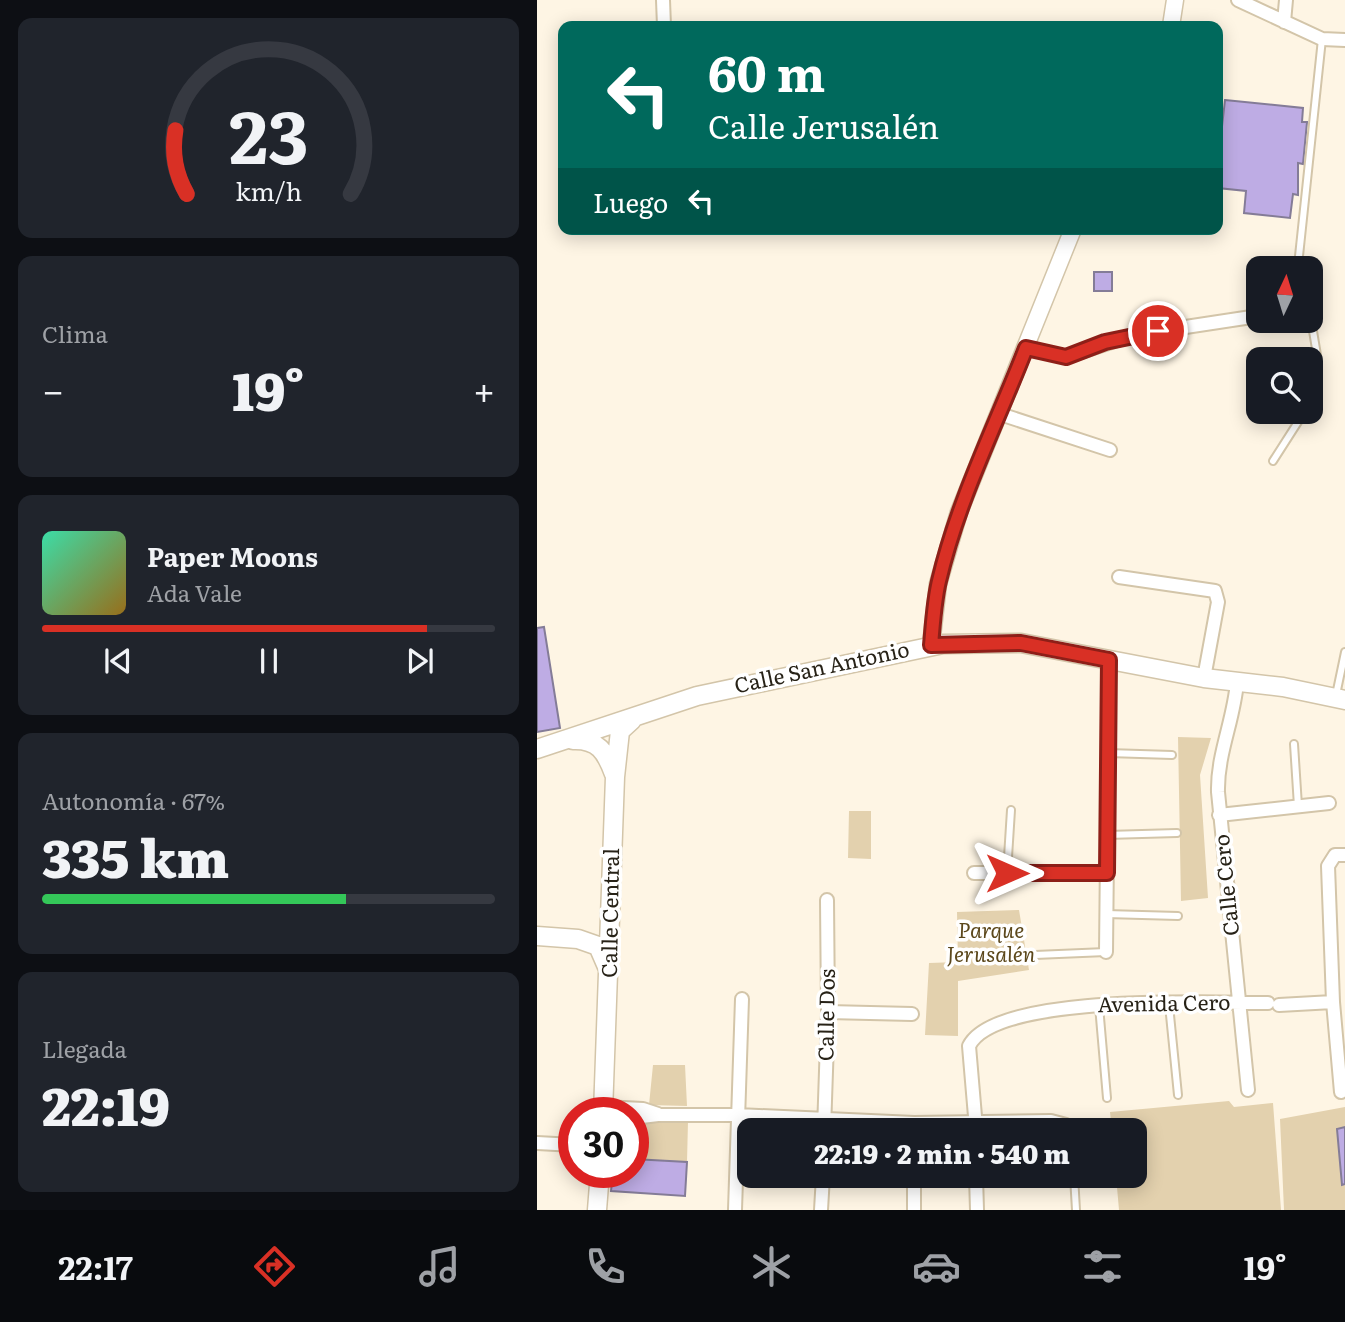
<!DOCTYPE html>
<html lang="es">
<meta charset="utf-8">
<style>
body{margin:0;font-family:Literata,serif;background:#20242c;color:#f1f3f6;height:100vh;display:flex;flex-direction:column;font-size:26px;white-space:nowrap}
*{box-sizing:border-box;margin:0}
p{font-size:23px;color:#9ea1a6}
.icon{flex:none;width:38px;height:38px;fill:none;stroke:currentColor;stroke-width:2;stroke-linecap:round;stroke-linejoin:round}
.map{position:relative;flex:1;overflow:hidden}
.side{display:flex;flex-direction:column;gap:18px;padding:18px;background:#0d0f14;width:537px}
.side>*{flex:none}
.guide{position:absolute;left:21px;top:21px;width:665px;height:214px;border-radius:14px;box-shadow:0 4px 18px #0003;background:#00695c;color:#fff;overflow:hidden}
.needle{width:46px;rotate:4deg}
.fabs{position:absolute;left:709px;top:256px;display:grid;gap:14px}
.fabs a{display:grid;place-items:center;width:77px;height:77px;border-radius:14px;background:#171b24;box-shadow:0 4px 18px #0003;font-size:35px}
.speed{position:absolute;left:21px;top:1097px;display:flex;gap:14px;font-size:35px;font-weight:700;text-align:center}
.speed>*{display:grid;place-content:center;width:91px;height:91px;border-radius:50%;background:#171b24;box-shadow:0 4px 18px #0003;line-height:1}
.speed .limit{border:10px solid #d22;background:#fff;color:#111}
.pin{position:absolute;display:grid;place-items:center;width:60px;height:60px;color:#fff;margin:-30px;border:4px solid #fff;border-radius:50%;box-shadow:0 2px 7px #0007}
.me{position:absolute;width:77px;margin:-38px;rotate:90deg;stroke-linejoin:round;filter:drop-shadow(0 0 5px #0008)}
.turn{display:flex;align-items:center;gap:24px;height:147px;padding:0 35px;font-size:32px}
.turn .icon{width:91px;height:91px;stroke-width:2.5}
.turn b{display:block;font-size:49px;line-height:60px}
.then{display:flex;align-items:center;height:66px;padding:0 35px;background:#0003;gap:14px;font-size:26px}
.big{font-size:52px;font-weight:800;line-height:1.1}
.side .tile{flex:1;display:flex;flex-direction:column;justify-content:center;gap:10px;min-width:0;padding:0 24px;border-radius:14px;background:#20242c}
.side .dial{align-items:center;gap:0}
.dial svg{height:182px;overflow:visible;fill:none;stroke:#363941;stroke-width:7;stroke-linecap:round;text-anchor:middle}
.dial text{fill:#f1f3f6;stroke:none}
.song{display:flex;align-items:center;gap:21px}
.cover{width:84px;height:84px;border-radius:10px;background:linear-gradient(135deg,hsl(160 70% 55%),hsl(40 70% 35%))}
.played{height:7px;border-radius:4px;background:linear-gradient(90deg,#d93025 85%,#363941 85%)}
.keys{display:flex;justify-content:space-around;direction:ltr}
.heat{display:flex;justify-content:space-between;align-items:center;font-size:38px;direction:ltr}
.charge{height:10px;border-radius:5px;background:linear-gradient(90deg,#34c759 67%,#363941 0)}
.trip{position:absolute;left:200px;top:1118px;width:410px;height:70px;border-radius:14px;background:#171b24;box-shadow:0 4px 18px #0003;font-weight:800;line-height:70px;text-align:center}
.tab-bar{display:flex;height:112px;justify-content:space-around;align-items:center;background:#090b0e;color:#9ea1a6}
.tab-bar .icon{width:49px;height:49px}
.tab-bar .selected{color:#d93025}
.tab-bar b{font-size:32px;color:#f1f3f6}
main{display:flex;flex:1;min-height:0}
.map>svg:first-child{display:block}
.green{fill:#e3d1ae}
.building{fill:#beace4;stroke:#847c97;stroke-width:2}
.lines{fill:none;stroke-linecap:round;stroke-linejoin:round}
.service-casing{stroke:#d3c5a9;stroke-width:10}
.minor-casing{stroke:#d3c5a9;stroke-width:16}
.tertiary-casing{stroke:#d3c5a9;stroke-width:19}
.secondary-casing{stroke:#d3c5a9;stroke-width:21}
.service{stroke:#fff;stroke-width:6}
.minor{stroke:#fff;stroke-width:12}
.tertiary{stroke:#fff;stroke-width:16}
.secondary{stroke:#fff;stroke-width:18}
.route-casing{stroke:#8d1f18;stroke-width:18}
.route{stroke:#d93025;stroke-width:12}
.labels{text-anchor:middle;stroke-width:7;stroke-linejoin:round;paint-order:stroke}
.street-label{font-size:21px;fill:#272217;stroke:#fff}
.park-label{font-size:21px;font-style:italic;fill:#5c481c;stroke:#fff}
</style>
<main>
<section class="side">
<div class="tile dial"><svg viewBox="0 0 100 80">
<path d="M14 69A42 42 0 1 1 86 69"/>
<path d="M14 69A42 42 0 0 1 9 41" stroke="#d93025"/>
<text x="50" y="56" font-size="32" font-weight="700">23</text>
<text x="50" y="72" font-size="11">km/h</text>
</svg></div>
<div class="tile"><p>Clima</p>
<div class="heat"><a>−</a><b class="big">19°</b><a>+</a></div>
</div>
<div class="tile">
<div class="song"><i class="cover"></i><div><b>Paper Moons</b><p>Ada Vale</p></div></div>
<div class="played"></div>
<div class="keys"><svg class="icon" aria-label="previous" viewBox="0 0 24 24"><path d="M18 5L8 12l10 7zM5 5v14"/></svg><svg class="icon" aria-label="pause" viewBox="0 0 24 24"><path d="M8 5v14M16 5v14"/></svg><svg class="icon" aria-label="next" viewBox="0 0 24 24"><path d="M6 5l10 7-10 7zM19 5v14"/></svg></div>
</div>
<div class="tile"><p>Autonomía · 67%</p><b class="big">335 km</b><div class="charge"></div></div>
<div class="tile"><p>Llegada</p><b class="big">22:19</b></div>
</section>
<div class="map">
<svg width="808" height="1210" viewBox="0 0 808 1210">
<rect width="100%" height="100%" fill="#fef5e4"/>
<!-- green -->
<path class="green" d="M641 737 674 738 663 775 671 898 644 901Z
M312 811H334V859L311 858Z
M482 910 492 970 421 981V1036L388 1035 392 963 421 962 420 912Z
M116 1065H148L150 1106 112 1105Z
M692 1101 697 1107 736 1103 744 1210H582L579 1176H597V1130H575L573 1112Z
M808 1107V1210H747L743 1119Z
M96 1119 151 1121 150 1162 96 1159Z"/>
<!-- building -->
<path class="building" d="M688 100 766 108 765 122H770L766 164 761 163V195L756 194 753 218 707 213 709 191 681 188V144H683Z
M557 272H575V291H557Z
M7 627 23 728 0 732V628Z
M808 1127V1184L805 1185 800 1129Z
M96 1159 150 1162 148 1196 74 1191 76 1172H96Z"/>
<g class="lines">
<defs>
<path id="service" d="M764 268 762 256 785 39
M774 319 780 355 774 393
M736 461 768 411
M799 695 808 652
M757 744 761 806
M571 753 635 755
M570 835 640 833
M470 873 474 810
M569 914 641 916
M498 955 569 952
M632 1005 641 1095
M562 1006 570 1098
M537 1176 539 1210"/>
<path id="minor" d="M126 0 127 26
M701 0 785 39 808 40
M747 22 749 0
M489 348 529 357 596 335 721 316
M463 414 573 450
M582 577 678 591 681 602 667 678
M700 682C697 720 680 754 681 792L711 1090
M682 815 792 803
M437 873H570
M569 952 572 660
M742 1005 796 1002
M291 1012 375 1014
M804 1092 796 1002 791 866 798 855H808
M66 1107 106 1109 121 1114
M96 1118 121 1115H201L377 1123 514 1121 529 1125
M439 1128 432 1046C458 993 675 1003 731 1003
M287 1130 291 1012 290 900
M0 1143 37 1145
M439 1176 440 1210
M198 1210 205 999
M284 1210 286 1176
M377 1210V1176"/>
<path id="tertiary" d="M634 26 638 0
M394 645 401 584 422 512 536 229"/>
<path id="secondary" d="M36 740C61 739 69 752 77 774
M0 749 160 696 406 644 484 643 667 678 746 687 808 700
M0 936 41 939 61 946 71 969
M66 1113 78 777 83 731 95 720
M60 1210 63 1172"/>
</defs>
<!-- service casing -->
<use href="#service" class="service-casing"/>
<!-- minor casing -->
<use href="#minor" class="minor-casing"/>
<!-- tertiary casing -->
<use href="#tertiary" class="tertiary-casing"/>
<!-- secondary casing -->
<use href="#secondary" class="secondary-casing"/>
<!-- service -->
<use href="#service" class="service"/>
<!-- minor -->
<use href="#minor" class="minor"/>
<!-- tertiary -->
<use href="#tertiary" class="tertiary"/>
<!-- secondary -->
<use href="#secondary" class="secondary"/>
</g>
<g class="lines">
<defs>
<path id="route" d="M470 873H570L572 660 484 643 394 645C396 624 397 602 402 581 421 500 459 425 489 348L529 357 568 342 621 331"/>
</defs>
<!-- route casing -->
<use href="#route" class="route-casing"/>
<!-- route -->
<use href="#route" class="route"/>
</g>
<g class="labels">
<!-- street labels -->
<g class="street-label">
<text transform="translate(285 668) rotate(-12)" y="7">Calle San Antonio</text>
<text transform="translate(690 885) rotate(-96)" y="7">Calle Cero</text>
<text transform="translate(74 913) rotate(-89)" y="7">Calle Central</text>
<text transform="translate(627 1004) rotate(-1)" y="7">Avenida Cero</text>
<text transform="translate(290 1015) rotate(-89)" y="7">Calle Dos</text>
</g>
<!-- park labels -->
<g class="park-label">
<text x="454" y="938">Parque<tspan x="454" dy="24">Jerusalén</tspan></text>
</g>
</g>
</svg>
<div class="fabs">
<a><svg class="needle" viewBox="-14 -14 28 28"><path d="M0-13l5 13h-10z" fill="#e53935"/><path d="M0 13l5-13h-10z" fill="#9ea1a6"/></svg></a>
<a><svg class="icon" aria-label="search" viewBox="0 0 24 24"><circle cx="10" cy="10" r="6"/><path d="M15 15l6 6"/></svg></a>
</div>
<div class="speed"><div class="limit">30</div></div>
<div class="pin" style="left:621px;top:331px;background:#d93025"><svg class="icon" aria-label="arrive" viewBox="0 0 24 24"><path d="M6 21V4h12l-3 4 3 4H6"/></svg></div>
<svg class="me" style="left:470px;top:873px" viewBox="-20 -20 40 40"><path d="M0-17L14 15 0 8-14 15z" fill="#d93025" stroke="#fff" stroke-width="4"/></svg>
<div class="trip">22:19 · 2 min · 540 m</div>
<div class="guide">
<div class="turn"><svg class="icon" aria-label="left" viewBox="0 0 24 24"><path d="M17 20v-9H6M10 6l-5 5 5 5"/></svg><div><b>60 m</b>Calle Jerusalén</div></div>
<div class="then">Luego<svg class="icon" aria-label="left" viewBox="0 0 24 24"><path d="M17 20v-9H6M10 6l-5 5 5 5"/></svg></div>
</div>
</div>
</main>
<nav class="tab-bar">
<b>22:17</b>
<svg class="icon selected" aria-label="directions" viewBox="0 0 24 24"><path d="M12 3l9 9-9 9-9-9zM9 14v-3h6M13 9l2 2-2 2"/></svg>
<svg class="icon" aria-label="music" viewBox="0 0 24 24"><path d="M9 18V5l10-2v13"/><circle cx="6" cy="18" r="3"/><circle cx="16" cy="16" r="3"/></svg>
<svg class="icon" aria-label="phone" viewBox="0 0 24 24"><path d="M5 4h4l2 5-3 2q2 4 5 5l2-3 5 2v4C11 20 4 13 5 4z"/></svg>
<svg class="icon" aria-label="climate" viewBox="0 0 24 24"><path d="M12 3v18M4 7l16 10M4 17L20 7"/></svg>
<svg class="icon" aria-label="car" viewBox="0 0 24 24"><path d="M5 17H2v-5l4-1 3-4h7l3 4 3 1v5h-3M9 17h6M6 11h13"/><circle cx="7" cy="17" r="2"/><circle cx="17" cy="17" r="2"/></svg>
<svg class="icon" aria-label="filters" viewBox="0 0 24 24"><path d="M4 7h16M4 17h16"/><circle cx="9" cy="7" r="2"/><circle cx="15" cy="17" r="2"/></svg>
<b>19°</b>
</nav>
